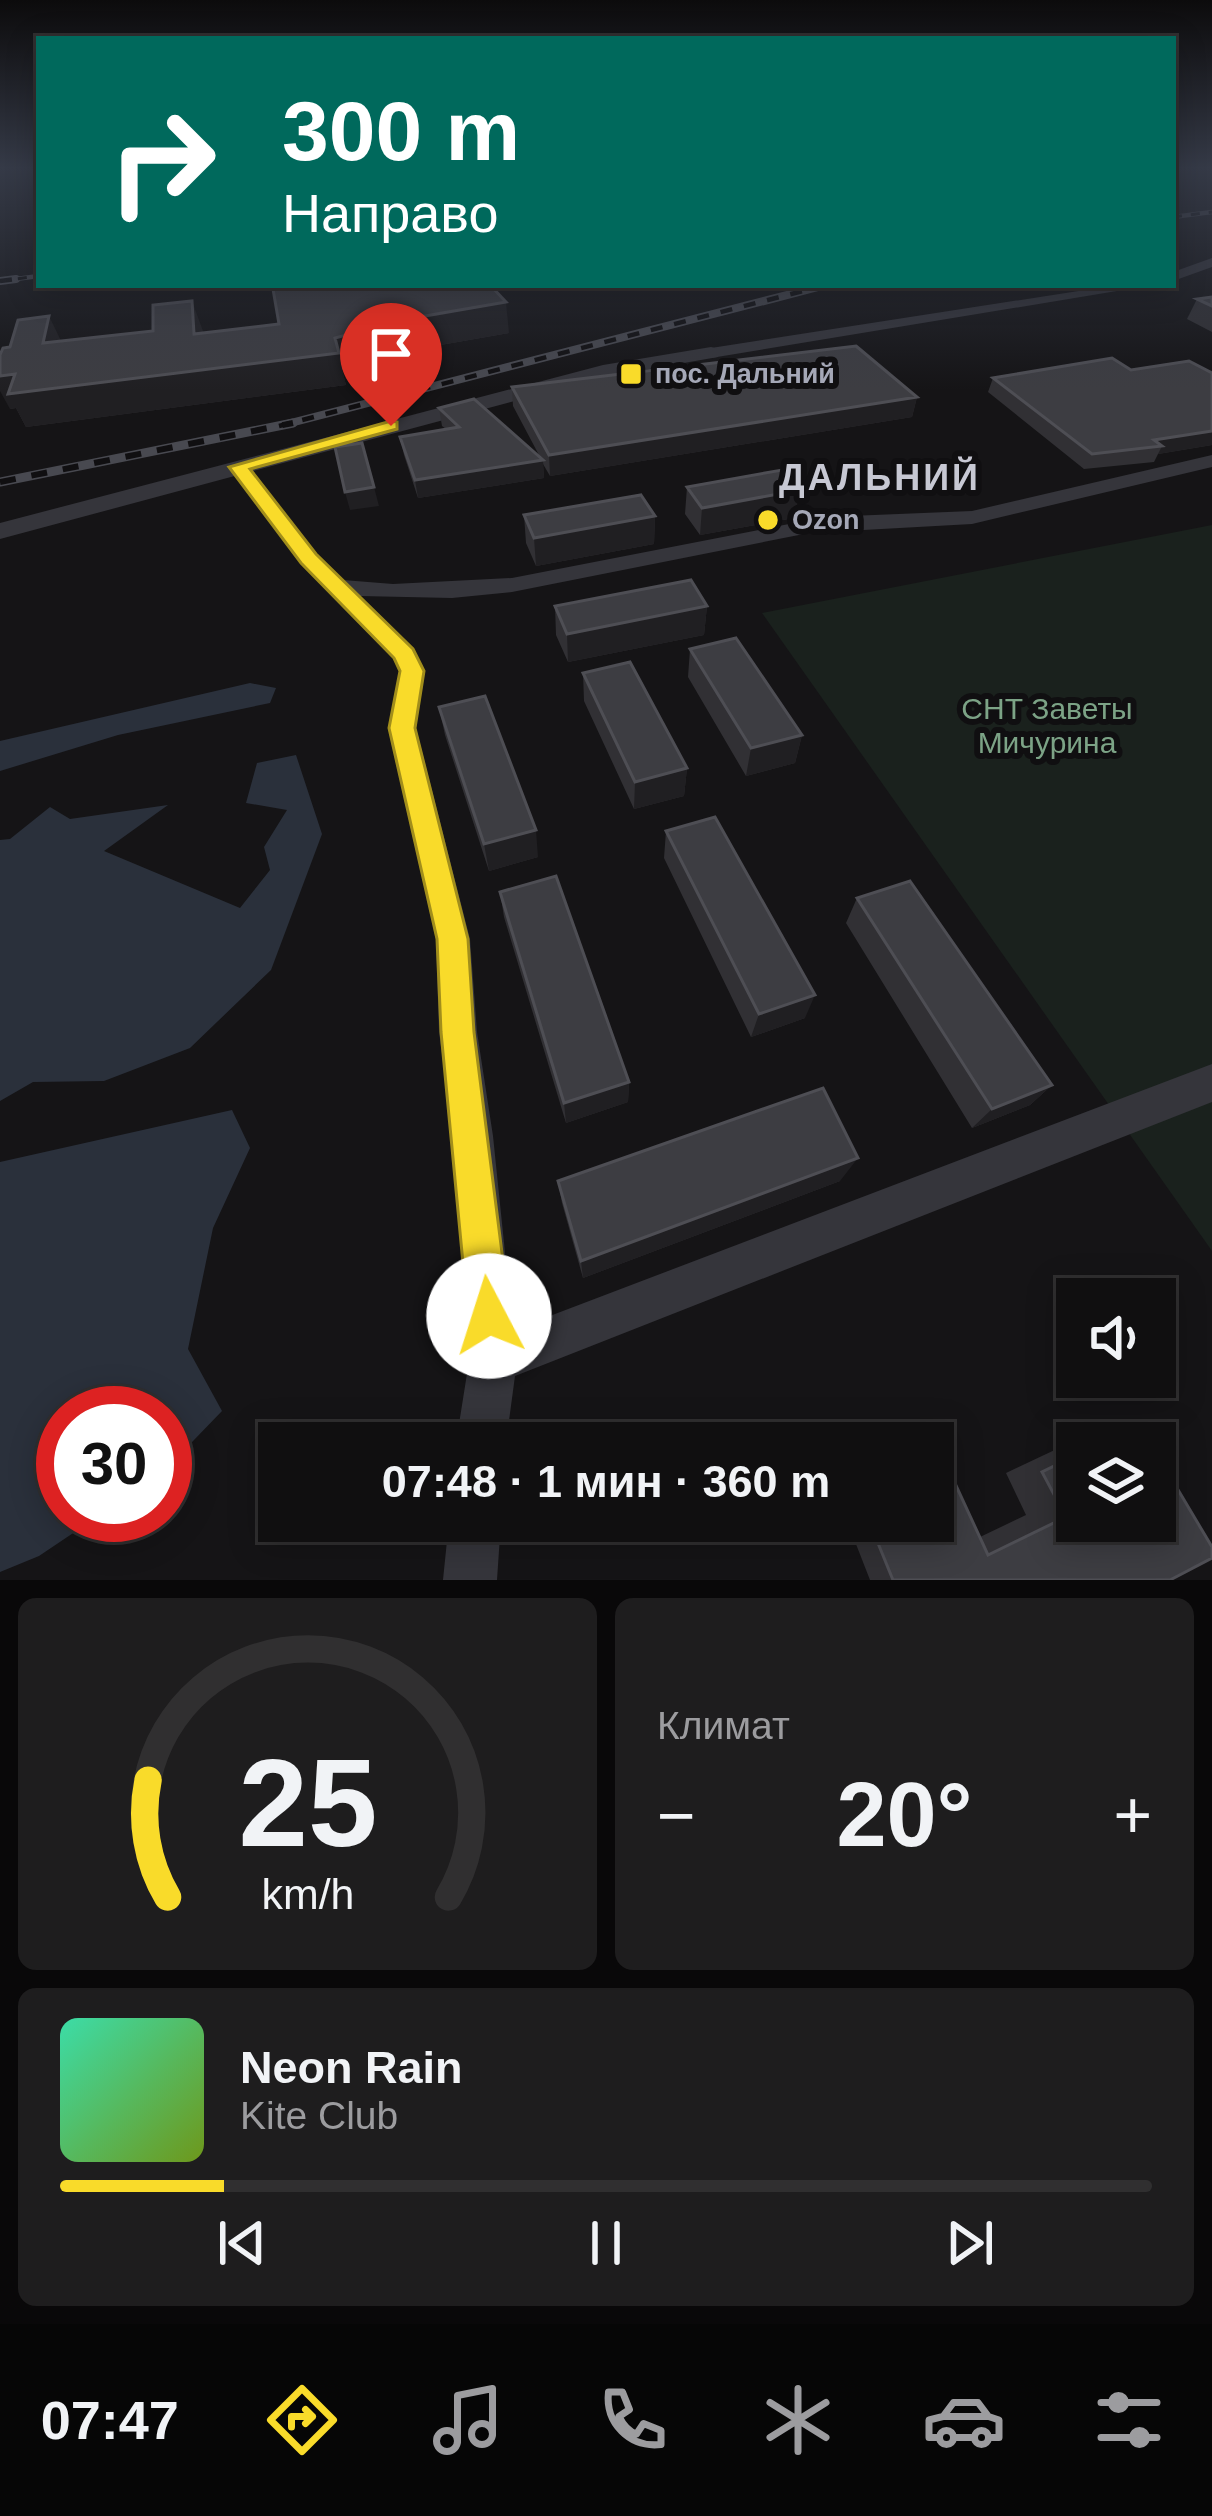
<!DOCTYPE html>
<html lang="ru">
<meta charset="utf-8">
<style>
body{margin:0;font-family:Arial,sans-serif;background:#1e1d1e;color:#f1f3f6;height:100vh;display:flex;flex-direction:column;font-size:45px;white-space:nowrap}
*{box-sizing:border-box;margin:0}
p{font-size:39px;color:#9c9c9f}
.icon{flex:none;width:66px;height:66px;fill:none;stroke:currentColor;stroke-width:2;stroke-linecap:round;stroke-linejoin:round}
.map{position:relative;height:1580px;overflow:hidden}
.details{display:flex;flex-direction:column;gap:18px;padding:18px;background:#090809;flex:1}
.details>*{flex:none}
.guide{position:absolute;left:36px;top:36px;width:1140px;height:252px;border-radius:0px;box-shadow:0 6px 30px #0003,0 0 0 3px #302f30;background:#00695c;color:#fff;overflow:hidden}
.buttons{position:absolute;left:1056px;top:1278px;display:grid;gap:24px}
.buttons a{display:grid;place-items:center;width:120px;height:120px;border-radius:0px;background:#100f10;box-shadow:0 6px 30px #0003,0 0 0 3px #302f30;font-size:60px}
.speed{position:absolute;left:36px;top:1386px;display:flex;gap:24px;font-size:60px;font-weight:700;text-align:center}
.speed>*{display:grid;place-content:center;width:156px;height:156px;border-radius:50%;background:#100f10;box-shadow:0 6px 30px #0003,0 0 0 3px #302f30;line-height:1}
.speed .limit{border:18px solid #d22;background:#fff;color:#111}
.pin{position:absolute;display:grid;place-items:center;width:102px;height:102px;color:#fff;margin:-123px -51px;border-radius:50% 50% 50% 0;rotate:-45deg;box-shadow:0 0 12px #0007}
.pin .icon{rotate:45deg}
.me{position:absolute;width:132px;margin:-66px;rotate:355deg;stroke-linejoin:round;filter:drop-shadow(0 0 9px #0008)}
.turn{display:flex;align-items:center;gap:42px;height:252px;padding:0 48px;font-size:54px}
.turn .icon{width:156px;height:156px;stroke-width:2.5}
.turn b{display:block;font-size:84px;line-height:102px}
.big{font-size:90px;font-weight:600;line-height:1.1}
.details .card{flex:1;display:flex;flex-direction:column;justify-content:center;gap:18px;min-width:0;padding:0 42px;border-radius:18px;background:#1e1d1e}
.details .dial{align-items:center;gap:0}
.dial svg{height:312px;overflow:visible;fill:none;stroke:#302f30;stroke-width:7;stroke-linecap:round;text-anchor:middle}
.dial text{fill:#f1f3f6;stroke:none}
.song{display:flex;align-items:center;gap:36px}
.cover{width:144px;height:144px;border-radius:18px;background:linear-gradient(135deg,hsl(160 70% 55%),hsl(80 70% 35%))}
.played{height:12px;border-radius:6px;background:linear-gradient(90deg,#f9db2a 15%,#302f30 15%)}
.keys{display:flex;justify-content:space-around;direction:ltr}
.heat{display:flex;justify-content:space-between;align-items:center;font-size:66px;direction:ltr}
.details .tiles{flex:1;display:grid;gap:18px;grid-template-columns:1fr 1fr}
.card:last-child{grid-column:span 2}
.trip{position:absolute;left:258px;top:1422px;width:696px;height:120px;border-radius:0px;background:#100f10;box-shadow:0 6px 30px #0003,0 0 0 3px #302f30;font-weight:600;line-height:120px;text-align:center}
.tab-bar{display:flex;height:192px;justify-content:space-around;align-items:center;background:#060606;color:#9c9c9f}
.tab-bar .icon{width:84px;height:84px}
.tab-bar .on{color:#f9db2a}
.tab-bar b{font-size:54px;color:#f1f3f6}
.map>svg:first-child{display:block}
.green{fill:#1a211d}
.water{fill:#2a303b}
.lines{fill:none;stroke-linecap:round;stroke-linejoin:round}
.minor{fill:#35353b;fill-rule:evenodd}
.tertiary{fill:#35353b;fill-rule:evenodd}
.rail-far2-casing{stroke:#484950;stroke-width:4.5}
.rail-far1-casing{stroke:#484950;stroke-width:8}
.rail-casing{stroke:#484950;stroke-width:9}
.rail-far2{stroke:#100f11;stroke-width:3;stroke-dasharray:9;stroke-linecap:butt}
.rail-far1{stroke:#100f11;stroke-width:4.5;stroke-dasharray:12;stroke-linecap:butt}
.rail{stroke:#100f11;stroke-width:6;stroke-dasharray:16;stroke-linecap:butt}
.wall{fill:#313034}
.shaded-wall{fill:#201f22}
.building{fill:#3d3d42;stroke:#4e4e54;stroke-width:3}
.route{fill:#f9db2a;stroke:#a28e1b;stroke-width:3}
.poi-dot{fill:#f9db2a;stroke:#100f11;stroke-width:4.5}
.labels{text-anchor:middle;stroke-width:12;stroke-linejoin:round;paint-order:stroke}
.far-poi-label{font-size:27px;font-weight:bold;fill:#a5a8b7;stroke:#100f11;text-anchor:start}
.park-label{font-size:30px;fill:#7ca386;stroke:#100f11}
.far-district-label{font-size:36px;font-weight:bold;letter-spacing:3px;fill:#c7c8d3;stroke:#100f11}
</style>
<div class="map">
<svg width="1212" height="1580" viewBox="0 0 1212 1580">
<rect width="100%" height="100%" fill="#151416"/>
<!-- green -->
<path class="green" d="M1212 525V1251L762 613Z"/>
<!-- water -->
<path class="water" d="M250 683 276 688 270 703 118 735 0 771V741Z
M296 755 322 834 271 970 190 1048 104 1081 33 1082 0 1101V840L10 839 50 807 70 819 168 805 104 851 240 908 270 870 264 847 287 810 246 803 257 763Z
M232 1110 250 1148 213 1228 188 1349 222 1411 165 1470V1413H63V1515H100L39 1556 0 1572V1162Z"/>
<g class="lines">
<!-- minor -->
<path class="minor" d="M1212 258V267L1173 281V272Z
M1117 285H1153L711 358 703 353 711 348Z
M1212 455V467L972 524 809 533 512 592 452 598 360 596 413 648 425 671 416 728 470 939 477 1032 493 1136 513 1330 1212 1064V1102L515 1376 506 1443H456L469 1361 453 1136 439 1032 436 939 388 728 397 695 399 671 393 658 301 564 231 471V463H245L317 554 343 580 393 584 512 578 825 517 972 511Z
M449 1521H501L497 1580H443Z"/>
<!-- tertiary -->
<path class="tertiary" d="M711 347 718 349V357L604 377 0 539V523L603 365Z"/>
<defs>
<path id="rail-far2" d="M1173 217 1212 212
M0 281 39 276"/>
<path id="rail-far1" d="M0 281 16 279
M279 426 826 285"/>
<path id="rail" d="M0 482 293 423"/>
</defs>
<!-- rail-far2 casing -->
<use href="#rail-far2" class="rail-far2-casing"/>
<!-- rail-far1 casing -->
<use href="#rail-far1" class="rail-far1-casing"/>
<!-- rail casing -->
<use href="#rail" class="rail-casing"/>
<!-- rail-far2 -->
<use href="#rail-far2" class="rail-far2"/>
<!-- rail-far1 -->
<use href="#rail-far1" class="rail-far1"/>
<!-- rail -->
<use href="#rail" class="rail"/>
</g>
<!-- wall -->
<path class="wall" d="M1212 297V332L1187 319 1197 299Z
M509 333 412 350 416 376 380 381 373 361 342 370 346 385 26 427 16 408 10 409 61 341Z
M1212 373V445L1158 454 1154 462 1084 469 988 392 993 378Z
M512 387 917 397 912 417 550 476 543 464 544 478 418 498 404 455 400 437 446 429 442 426 439 408 540 457 513 406Z
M687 487 800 490 794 518 700 535 685 514Z
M524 515 655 516 654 544 536 566 526 543Z
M555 606H707L704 635 568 662 556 635Z
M690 649 802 735 795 763 746 776 688 677Z
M583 673 687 768 684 796 634 809 584 701Z
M439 707 538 857 489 871 445 735Z
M666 831 805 1018 751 1037 664 858Z
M500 892 629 1082 628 1102 566 1123 504 917Z
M857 898 1052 1085 1030 1105 972 1128 846 923Z
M558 1181H840L583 1278 562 1203Z
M1140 1425 1151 1443H1077V1521L1170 1580H870L847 1521H933V1443H882L903 1434 930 1429 980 1537 1026 1515 1006 1473 1097 1430Z"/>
<!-- shaded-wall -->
<path class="shaded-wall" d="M192 301 203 331 205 366 194 334Z
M506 302 509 333 412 350 416 376 380 381 373 349 402 320Z
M49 316 64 347 43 343Z
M367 329 373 361 342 370 346 385 26 427 16 408 10 409 0 391V376L335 338Z
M917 397 912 417 550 476 549 455Z
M1212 431V445L1158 454 1162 446 1154 440Z
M543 460 544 478 418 498 415 480Z
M374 487 379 506 350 510 345 492Z
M800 490 794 518 700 535 702 508Z
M655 516 654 544 536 566 534 538Z
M707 606 704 635 568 662 567 634Z
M802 735 795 763 746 776 751 748Z
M687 768 684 796 634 809 635 782Z
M536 830 538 857 489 871 484 844Z
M815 995 805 1018 751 1037 759 1014Z
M629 1082 628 1102 566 1123 564 1103Z
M1052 1085 1030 1105 972 1128 992 1109Z
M858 1158 840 1181 583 1278 581 1261Z"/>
<!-- building -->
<path class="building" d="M307 285H490L506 302 402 320 411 344 373 349 367 329 335 338 339 353 8 394 15 374 0 376V355L3 348 10 347 18 320 49 316 43 343 153 331V305L192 301 194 334 279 324 273 289Z
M1212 297V306L1197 299Z
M856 346 917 397 549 455 512 387Z
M1112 358 1131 370 1189 361 1212 373V431L1154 440 1162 446 1092 454 993 378Z
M474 399 543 460 415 480 400 437 459 427 439 408Z
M362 443 374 487 345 492 335 447Z
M782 470 800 490 702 508 687 487Z
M641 495 655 516 534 538 524 515Z
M691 580 707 606 567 634 555 606Z
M736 638 802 735 751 748 690 649Z
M630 662 687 768 635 782 583 673Z
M485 696 536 830 484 844 439 707Z
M715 817 815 995 759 1014 666 831Z
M556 876 629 1082 564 1103 500 892Z
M910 881 1052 1085 992 1109 857 898Z
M823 1088 858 1158 581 1261 558 1181Z
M1140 1425 1151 1443H1102Z
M930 1429 988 1555 1066 1517 1042 1472 1077 1455V1521H1155V1451L1212 1547V1558L1170 1580H893L869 1521H933V1443H897Z"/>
<!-- sky -->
<linearGradient id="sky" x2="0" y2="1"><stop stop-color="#0c0b0c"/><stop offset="0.43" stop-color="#353a47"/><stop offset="1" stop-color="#353a47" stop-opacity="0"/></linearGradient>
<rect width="1212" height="390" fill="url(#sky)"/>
<!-- route -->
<path class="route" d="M391 421 397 422V429L250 469 316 554 413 649 424 671 415 728 468 939 474 1032 510 1316 503 1331 489 1337 474 1331 468 1316 441 1032 437 939 389 728 400 671 394 658 301 563 229 467Z"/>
<!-- markers -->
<g class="poi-dot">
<rect x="619" y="362" width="24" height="24" rx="6"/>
<circle cx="768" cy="520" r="12"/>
</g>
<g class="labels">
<!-- far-poi labels -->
<g class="far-poi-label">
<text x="655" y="383">пос. Дальний</text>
<text x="792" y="529">Ozon</text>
</g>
<!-- park labels -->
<g class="park-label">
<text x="1047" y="719">СНТ Заветы<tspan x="1047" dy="34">Мичурина</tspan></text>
</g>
<!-- far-district labels -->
<g class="far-district-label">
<text x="880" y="490">ДАЛЬНИЙ</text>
</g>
</g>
</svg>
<div class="buttons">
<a><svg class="icon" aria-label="sound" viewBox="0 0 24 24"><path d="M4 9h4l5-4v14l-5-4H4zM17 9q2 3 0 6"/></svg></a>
<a><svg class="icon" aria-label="layers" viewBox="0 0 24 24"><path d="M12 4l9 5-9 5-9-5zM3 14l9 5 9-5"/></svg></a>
</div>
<div class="speed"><div class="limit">30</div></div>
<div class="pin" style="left:391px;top:426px;background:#d93025"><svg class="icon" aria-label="arrive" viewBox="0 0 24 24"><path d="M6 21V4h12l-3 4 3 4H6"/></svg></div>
<svg class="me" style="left:489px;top:1316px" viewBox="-20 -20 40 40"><circle r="19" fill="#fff"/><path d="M0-13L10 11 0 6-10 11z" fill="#f9db2a"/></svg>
<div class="trip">07:48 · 1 мин · 360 m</div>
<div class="guide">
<div class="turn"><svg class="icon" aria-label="right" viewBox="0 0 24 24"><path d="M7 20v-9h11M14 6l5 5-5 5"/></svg><div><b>300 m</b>Направо</div></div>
</div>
</div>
<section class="details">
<div class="tiles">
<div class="card dial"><svg viewBox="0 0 100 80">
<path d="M14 69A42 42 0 1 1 86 69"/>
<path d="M14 69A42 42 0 0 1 9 39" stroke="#f9db2a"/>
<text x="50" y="56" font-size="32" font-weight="700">25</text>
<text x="50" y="72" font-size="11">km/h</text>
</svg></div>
<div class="card"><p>Климат</p>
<div class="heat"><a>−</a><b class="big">20°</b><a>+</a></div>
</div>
<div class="card">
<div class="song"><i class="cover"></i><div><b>Neon Rain</b><p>Kite Club</p></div></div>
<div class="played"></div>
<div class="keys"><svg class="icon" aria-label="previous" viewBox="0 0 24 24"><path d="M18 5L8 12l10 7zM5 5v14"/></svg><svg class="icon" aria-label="pause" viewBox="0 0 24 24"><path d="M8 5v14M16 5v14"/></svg><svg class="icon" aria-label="next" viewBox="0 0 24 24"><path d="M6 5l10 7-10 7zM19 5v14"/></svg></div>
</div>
</div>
</section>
<nav class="tab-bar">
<b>07:47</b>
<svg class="icon on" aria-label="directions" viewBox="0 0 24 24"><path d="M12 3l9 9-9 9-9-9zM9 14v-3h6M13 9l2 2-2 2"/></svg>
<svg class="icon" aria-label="music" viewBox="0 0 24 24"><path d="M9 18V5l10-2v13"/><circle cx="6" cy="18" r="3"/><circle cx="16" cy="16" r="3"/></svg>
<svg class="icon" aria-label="phone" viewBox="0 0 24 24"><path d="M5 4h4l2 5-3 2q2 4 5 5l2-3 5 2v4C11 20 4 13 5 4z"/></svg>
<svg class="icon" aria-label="climate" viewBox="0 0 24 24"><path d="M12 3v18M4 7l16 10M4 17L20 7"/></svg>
<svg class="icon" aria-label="car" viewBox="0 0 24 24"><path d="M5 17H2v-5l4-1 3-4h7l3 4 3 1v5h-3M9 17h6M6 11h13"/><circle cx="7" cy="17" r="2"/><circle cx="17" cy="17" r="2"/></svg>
<svg class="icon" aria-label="filters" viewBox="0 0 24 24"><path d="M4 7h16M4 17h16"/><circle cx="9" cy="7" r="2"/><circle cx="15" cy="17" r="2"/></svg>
</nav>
